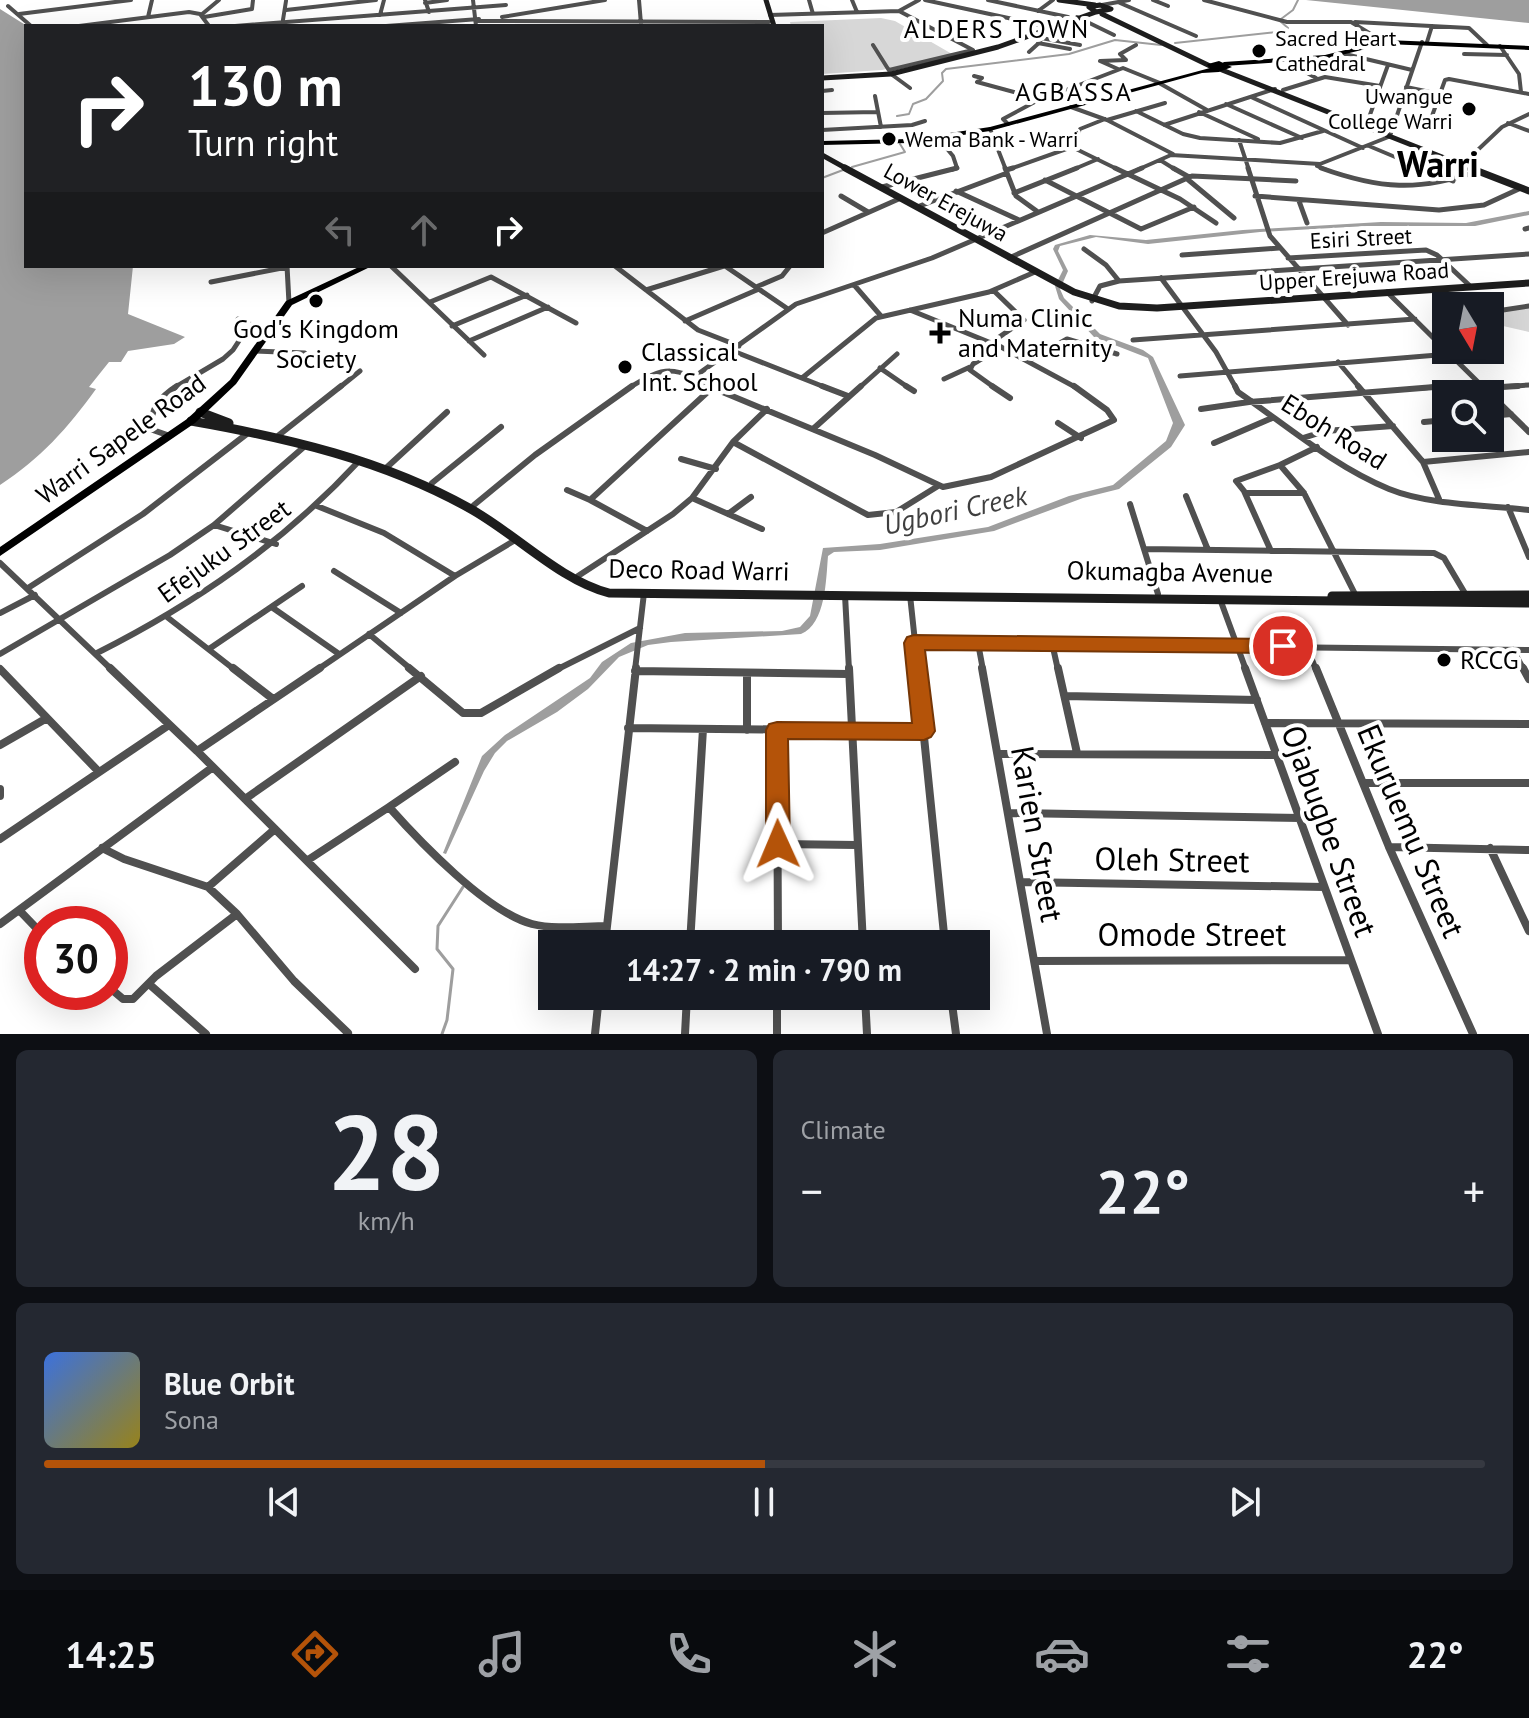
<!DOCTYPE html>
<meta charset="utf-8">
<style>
body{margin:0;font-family:"PT Sans",sans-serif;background:#242831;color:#f1f3f6;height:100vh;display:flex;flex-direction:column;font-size:30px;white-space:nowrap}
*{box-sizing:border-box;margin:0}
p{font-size:26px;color:#9ea1a6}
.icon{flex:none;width:44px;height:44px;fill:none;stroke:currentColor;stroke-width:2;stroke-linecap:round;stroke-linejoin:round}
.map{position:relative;height:1034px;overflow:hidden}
.sheet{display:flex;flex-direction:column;gap:16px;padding:16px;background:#0d0f14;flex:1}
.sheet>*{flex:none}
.hud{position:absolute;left:24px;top:24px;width:800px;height:244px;border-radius:0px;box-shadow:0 8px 32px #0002;background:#202124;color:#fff;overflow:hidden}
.needle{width:52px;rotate:170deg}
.buttons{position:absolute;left:1432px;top:292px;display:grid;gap:16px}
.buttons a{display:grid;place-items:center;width:72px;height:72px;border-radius:0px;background:#171b24;box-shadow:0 8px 32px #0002;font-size:40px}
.speed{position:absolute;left:24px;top:906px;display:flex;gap:16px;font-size:40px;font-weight:700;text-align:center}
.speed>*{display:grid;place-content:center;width:104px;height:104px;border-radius:50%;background:#171b24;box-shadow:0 8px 32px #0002;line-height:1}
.speed .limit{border:12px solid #d22;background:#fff;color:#111}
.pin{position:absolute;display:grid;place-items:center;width:68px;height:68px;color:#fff;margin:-34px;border:4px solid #fff;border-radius:50%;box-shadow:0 2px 8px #0007}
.me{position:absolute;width:88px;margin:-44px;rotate:359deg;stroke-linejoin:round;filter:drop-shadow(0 0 6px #0008)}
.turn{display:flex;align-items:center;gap:28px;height:168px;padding:0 32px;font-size:36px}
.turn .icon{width:104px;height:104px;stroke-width:2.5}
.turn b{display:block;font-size:56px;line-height:68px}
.lanes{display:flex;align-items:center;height:76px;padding:0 32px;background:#0003;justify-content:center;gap:40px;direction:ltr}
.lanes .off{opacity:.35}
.big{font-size:60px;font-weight:700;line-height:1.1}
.sheet .widget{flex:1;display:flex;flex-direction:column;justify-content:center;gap:12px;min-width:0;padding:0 28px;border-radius:12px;background:#242831}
.sheet .dial{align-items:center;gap:0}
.dial b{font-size:104px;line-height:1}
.song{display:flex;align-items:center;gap:24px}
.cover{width:96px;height:96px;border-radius:12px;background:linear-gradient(135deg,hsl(220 70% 55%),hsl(50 70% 35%))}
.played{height:8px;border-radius:4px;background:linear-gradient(90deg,#b45309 50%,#363941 50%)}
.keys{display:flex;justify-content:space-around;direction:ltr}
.heat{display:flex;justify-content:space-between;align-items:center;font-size:44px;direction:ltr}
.sheet .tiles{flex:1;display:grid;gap:16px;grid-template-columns:1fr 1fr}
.widget:last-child{grid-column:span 2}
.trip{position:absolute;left:538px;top:930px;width:452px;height:80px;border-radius:0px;background:#171b24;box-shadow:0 8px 32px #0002;font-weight:700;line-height:80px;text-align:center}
.tab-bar{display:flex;height:128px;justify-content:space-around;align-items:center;background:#090b0e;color:#9ea1a6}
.tab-bar .icon{width:56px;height:56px}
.tab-bar .on{color:#b45309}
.tab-bar b{font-size:36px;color:#f1f3f6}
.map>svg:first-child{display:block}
.green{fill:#d7d7d7}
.water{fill:#9e9e9e}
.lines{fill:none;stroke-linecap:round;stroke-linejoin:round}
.stream-far1{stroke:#9e9e9e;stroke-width:2}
.stream{stroke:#9e9e9e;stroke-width:3}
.street-far3{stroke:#505050;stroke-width:4}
.street-far2{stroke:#505050;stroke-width:5}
.street-far1{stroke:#505050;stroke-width:6}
.street{stroke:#505050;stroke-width:8}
.secondary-far2{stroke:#1d1d1d;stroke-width:5}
.secondary-far1{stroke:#1d1d1d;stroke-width:7}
.secondary{stroke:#1d1d1d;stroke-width:9}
.primary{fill:#000;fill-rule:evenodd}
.highway{fill:#000;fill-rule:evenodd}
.route{fill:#b45309;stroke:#753606;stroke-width:2}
.poi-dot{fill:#000;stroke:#fff;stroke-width:3}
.labels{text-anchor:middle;stroke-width:8;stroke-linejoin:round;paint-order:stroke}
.far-poi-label{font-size:22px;fill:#000;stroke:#fff;text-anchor:start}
.far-street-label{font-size:22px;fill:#000;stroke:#fff}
.far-quarter-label{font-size:26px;letter-spacing:2px;fill:#000;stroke:#fff}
.poi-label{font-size:26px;fill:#000;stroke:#fff;text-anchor:start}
.street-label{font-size:26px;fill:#000;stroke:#fff}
.water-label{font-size:28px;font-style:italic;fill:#3f3f3f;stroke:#fff}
.near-street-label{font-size:32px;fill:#000;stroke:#fff}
.far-town-label{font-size:36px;font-weight:bold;fill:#000;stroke:#fff}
</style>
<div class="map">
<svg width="1529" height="1034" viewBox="0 0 1529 1034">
<rect width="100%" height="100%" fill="#fff"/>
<!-- green -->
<path class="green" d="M881 18 895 21 952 54 882 70 822 74V26H791L790 22Z
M1529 307V332L1490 323V313Z"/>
<!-- water -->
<path class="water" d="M1306 0H1529V23Z
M0 9 27 26 24 55 26 266H133L128 314 185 337 174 344 128 351 121 362H109L89 387 96 389C68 428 40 459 0 485Z
M1529 211V215L1475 226H1367L1260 232 1148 244 1096 237 1060 246 1058 251 1068 271 1060 289 1064 298 1100 334 1143 350 1153 357 1185 425 1171 447 1119 489 1083 498 994 531 880 550 834 552 828 556C826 579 826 624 801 634L671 642 648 645 619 657 588 689 557 712 507 741 495 753 484 771 446 854 443 853 482 756 505 735 590 678 602 662 631 643 685 633 782 631 800 627 810 616 823 548 880 544 988 527 1069 496 1113 485 1166 441 1173 423 1148 358 1094 337 1059 299 1055 286 1063 270 1053 249 1055 245 1090 235 1146 240 1243 230 1381 222 1466 223Z"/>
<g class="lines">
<!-- stream-far1 -->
<path class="stream-far1" d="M1281 19 1293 10 1298 0
M1175 43 1286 31 1288 28 1280 21
M897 116 909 114 913 104 926 99 943 81 942 73 946 69 1069 54 1115 40 1161 45
M852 167 905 152 900 144
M822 178 843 170"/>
<!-- stream -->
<path class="stream" d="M442 1034 447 1020 453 969 437 949 438 926 463 887"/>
<!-- street-far3 -->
<path class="street-far3" d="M425 0 429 12
M473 0 476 26
M639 0 641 24
M809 0 813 14
M852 0 857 12
M925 0 1045 26
M988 0 1068 17
M1153 0 1168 6
M1204 0 1287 22H1351L1384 42
M425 3 447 0
M1120 3 1196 36
M1102 5 1129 0
M8 6 31 26
M286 10 376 0
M899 11 973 50
M1038 11 1053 0
M19 14 131 0
M201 15 219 0
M380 15 384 0
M770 15 899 11 919 0
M148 17 152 0
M204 17 252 9 253 0
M502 17 605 0
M1077 17 1114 35
M476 21 769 22
M1355 22 1469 28 1487 45
M79 26 189 12 200 14 209 26
M235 26 506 5
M282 26 286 1
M386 26 479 19
M1041 38 1080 45
M1427 42 1432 26
M1038 43 1070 49
M873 45 890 72
M1500 46 1519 74 1521 92
M1029 52 1040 42 1046 28
M1345 54 1412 70
M1464 54 1507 55
M1288 62 1316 78
M1118 69 1100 61 1126 60 1120 54 1136 45
M889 70 973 50
M891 74 910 88
M974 76 982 78 977 82 1043 100
M1159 83 1207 110
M1406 87 1440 94
M1283 90 1325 77 1380 86
M822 91 832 90
M1028 95 1036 88 1055 92
M875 96 881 127
M1251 97 1363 148
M1226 104 1302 138
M1071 107 1107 120 1173 154
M1136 111 1183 134 1200 138 1280 143 1323 131
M1199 112 1258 139
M822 113 877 112
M1432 116 1445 80 1449 79 1529 94
M1107 120 1165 103
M1367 123 1388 65
M1508 123 1529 131
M1008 124 1003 119 1059 89 1066 90 1123 68 1160 83
M1164 125 1275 89
M990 129 1006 170
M822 130 912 125 925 121
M1391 133 1422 42
M938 138 953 156 957 168 951 170
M1239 140 1249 170
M1369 146 1426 170
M1072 147 1119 170
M1160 160 1176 170
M1465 162 1502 127 1529 114
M1317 166 1327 170
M1007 170 1072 147 1080 129 1105 119
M1072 170 1098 159
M1137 170 1171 155 1320 164 1391 136"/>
<!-- street-far2 -->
<path class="street-far2" d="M1005 168 1016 196 1038 212
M1115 168 1180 199 1216 223
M1173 168 1189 177
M1248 168 1270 236 1348 325
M1321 168C1379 189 1419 192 1478 171
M1421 168 1453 181
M1006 170 1013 168
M1186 178 1234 218
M1045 180 1141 229 1194 207
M882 187 957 168
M956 191 1019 220
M1014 193 1077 168
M841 196 868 212
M1255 196 1439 210 1484 205 1521 188
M1299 201 1307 223
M917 207 1007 173
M1525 229 1529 228
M822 233 901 198
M1084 249 1106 265 1119 281
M1182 255 1279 248
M1009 258 1192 176 1296 181
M1288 258 1426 250 1437 255 1470 286
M287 266 289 303
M391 266 484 355
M615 266 698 330 739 346
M725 266 788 309
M1161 278 1216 352 1236 388
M211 282 287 267
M855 286 881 316
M756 287 782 276 790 266
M646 290 724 266
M1387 292 1484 388
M1092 301 1100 286 1119 281 1529 254
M430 302 491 277 576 323
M910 310 1001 347 1077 388
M1490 312 1529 306
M685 321 759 289
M452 326 527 295
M1133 340 1415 319
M469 341 548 307
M992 342 1024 320 994 291
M255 351 305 353
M733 351 827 388
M1028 361 1067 339 1117 354
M1338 362 1360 388
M880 368 909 388
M1180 376 1450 354
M694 377 796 304 932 258 1142 168
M802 378 876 318 989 292 1035 272
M944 379 970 367
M174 388 223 359 233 350 250 324 238 319
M339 388 360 371
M629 388C665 365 675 366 712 388
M859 388 897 354
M995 388 970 370 973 364 1001 347
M1423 388 1480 383
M1488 388 1529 385"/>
<!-- street-far1 -->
<path class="street-far1" d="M708 386 875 455 943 487 991 477 1114 420 1107 410 1074 386
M822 386 848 396
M906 386 914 391
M992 386 1010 398
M1235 386 1238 392C1286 425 1335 467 1389 489 1428 505 1486 505 1529 510
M1358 386 1423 462 1439 499
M1482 386 1529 432
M1484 388 1518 386
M1201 409 1249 402 1447 386
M1490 416 1511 414
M1424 422 1446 420
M1058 423 1081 438
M813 429 861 386
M279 435 341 386
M170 436 150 429C151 408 160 397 177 386
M1303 438 1325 431 1393 426
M733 442 868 515 896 512 938 486
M1214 443 1272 418
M681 459 716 469
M1423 462 1529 452
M1280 465 1317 447
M385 469 447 412
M432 483 501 427
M567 490 590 500
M1245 493H1304
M1186 496 1208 550
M692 498 762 529
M1130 504 1158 594
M474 505 535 455 632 386
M317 506 384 533 455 576
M1508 507 1529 557
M728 514 751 497
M214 525 276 544
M647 531 590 500 712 388
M1144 549 1434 553 1444 558 1466 595
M1271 551 1244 491 1236 481 1280 465 1304 493 1356 596
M0 563 112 670
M334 571 401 613
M578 576 673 514 692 498 733 442 767 409
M28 588 143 514 248 433
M845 595 849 670
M910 595 918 670
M1220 599 1246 670
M273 608 339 654
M0 613 35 595
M167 617 235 670
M369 634 412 670
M914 643 1529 650
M978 643 983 670
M1052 643 1058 670
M1307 647 1316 670
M209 649 302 586
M1513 650 1524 670
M97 653C196 603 283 543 359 461
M0 654 170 555 214 525 305 446
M317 670 455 576 517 539
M556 670 640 628
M635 670 644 593"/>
<!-- street -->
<path class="street" d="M110 668 197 751
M233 668 273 699
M320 668 197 751 415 969
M409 668 463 713H481L559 668
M849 668 863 944
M917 668 945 944
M982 668 1047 1034
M1058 668 1077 753
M1245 668 1378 1034
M1316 668 1389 847 1473 1034
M1523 668 1529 679
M0 669 99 772
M635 671 848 674
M747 673V730
M1065 696 1257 700
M1265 723 1529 724
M628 728 924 731
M777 730 778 944
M0 745 47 718
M1000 754 1277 755
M1364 783H1529
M0 789V796
M245 799 421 676
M389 807 455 762
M1009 813 1300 818
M0 839 169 725
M778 844 857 845
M1389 847 1529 850
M102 848 124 859 208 887 237 914 294 981 348 1033
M1490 848 1529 931
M308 860 389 807C420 842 487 912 532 924 556 930 583 926 607 926
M1020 882 1324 887
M208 887 275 829
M19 910 42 934
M0 924 213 767
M605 944 636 668
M690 944 703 729
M1034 961 1350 960
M149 984 206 1034
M110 988 123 999H133L156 976 237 914
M777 996V1034
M865 996 867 1034
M951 996 956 1034
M595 1034 599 996
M685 1034 687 996"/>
<!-- secondary-far2 -->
<path class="secondary-far2" d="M766 0 774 26
M1059 0 1095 5
M1100 5 1111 9 1096 12 1089 7Z
M1102 14 1210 66
M1222 70 1475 170
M822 78 891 74 998 47 1096 12
M822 155 849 170"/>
<!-- secondary-far1 -->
<path class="secondary-far1" d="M845 168 1074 292 1119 306 1157 308 1529 283
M1470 168 1529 191"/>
<!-- secondary -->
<path class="secondary" d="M200 412 229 423
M191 421C288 438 383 460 469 508 515 533 559 580 609 593L1529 603
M1332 596 1529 595"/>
<!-- primary -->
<path class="primary" d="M1386 40 1529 46V50L1386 44 1325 59 1224 66 1221 64 1224 62 1325 55Z"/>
<!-- highway -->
<path class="highway" d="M1219 61 1232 67 1219 72 1202 73 990 131 909 143 822 145V141L909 139 990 127 1210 68 1207 65 1208 64Z
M361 266H372L292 305 236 384 195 423 0 556V547L187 419 230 380 286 301Z"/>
</g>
<!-- route -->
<path class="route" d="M914 635 1283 639 1290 641 1293 646 1290 651 1283 653 925 650 935 731 931 737 924 740 788 739 790 844 786 851 778 854 770 851 766 844V730L769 724 777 722 912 723 904 643 907 637Z"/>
<!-- markers -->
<g class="poi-dot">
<circle cx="1259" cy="51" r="8"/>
<circle cx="1469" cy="109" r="8"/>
<circle cx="889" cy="139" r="8"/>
<circle cx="316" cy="301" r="8"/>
<path d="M936 321h8v8h8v8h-8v8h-8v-8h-8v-8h8z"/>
<circle cx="625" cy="367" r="8"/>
<circle cx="1444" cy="660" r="8"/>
</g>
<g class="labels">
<!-- far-poi labels -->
<g class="far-poi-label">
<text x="1275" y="46">Sacred Heart<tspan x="1275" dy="25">Cathedral</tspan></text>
<text x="1453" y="104" text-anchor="end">Uwangue<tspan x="1453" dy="25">College Warri</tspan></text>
<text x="905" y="147">Wema Bank - Warri</text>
</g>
<!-- far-street labels -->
<g class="far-street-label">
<text transform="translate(946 202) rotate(29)" y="8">Lower Erejuwa</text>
<text transform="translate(1361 238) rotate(-3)" y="8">Esiri Street</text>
<text transform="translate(1354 276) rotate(-4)" y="8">Upper Erejuwa Road</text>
</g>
<!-- far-quarter labels -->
<g class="far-quarter-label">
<text x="997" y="38">ALDERS TOWN</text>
<text x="1074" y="101">AGBASSA</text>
</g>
<!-- poi labels -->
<g class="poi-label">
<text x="958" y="327">Numa Clinic<tspan x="958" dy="30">and Maternity</tspan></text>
<text x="316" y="338" text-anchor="middle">God's Kingdom<tspan x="316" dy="30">Society</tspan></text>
<text x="641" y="361">Classical<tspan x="641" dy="30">Int. School</tspan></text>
<text x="1460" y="669">RCCG</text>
</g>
<!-- street labels -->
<g class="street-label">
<text transform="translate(1334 432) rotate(32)" y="9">Eboh Road</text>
<text transform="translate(121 439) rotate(-36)" y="9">Warri Sapele Road</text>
<text transform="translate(224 551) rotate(-36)" y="9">Efejuku Street</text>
<text transform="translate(699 570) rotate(1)" y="9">Deco Road Warri</text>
<text transform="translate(1170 572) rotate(1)" y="9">Okumagba Avenue</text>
</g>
<!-- water labels -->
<g class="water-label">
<text transform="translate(955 510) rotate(-12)" y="10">Ugbori Creek</text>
</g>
<!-- near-street labels -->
<g class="near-street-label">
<text transform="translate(1329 831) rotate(70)" y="11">Ojabugbe Street</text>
<text transform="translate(1411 831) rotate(67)" y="11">Ekuruemu Street</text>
<text transform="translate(1037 834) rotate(80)" y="11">Karien Street</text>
<text transform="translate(1172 860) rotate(1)" y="11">Oleh Street</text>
<text x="1192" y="946">Omode Street</text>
</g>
<!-- far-town labels -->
<g class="far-town-label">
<text x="1438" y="177">Warri</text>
</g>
</g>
</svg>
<div class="buttons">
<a><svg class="needle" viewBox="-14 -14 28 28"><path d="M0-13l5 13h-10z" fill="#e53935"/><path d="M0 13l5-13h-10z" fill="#9ea1a6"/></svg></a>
<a><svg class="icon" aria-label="search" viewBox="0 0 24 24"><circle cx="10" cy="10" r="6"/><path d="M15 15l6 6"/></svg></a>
</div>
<div class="speed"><div class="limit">30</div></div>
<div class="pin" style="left:1283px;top:646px;background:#d93025"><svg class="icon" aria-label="arrive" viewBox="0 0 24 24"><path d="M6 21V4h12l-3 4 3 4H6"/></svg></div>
<svg class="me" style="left:778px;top:844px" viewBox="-20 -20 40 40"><path d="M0-17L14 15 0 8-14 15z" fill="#b45309" stroke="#fff" stroke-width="4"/></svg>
<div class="trip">14:27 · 2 min · 790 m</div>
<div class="hud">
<div class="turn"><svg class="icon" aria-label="right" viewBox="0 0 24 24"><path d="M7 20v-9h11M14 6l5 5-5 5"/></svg><div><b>130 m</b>Turn right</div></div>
<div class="lanes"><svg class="icon off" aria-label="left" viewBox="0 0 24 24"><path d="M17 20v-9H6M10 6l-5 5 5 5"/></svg><svg class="icon off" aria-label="ahead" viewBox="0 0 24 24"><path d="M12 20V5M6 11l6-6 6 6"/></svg><svg class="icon" aria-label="right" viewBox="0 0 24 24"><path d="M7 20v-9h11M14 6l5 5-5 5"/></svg></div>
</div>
</div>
<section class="sheet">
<div class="tiles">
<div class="widget dial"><b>28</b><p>km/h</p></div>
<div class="widget"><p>Climate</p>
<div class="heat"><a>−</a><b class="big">22°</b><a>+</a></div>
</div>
<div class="widget">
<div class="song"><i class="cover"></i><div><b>Blue Orbit</b><p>Sona</p></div></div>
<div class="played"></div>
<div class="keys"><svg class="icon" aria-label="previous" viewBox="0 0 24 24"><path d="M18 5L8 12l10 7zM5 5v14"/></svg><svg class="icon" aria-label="pause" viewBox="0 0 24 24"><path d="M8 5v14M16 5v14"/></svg><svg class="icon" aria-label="next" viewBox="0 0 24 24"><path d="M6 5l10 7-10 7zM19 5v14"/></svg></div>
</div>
</div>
</section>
<nav class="tab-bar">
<b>14:25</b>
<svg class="icon on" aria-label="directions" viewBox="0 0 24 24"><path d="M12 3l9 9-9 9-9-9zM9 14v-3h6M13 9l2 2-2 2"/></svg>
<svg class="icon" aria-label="music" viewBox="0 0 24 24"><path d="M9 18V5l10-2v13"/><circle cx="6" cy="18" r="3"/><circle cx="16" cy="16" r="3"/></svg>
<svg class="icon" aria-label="phone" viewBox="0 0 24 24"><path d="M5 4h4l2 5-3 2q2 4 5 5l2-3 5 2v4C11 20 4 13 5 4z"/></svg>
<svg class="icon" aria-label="climate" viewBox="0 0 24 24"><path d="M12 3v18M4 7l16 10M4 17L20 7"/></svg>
<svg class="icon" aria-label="car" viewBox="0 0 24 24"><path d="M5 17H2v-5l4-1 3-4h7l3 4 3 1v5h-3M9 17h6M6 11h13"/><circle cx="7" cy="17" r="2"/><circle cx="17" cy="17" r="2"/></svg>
<svg class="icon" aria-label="filters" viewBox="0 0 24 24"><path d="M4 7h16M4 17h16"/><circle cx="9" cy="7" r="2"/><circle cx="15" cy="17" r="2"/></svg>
<b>22°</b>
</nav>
